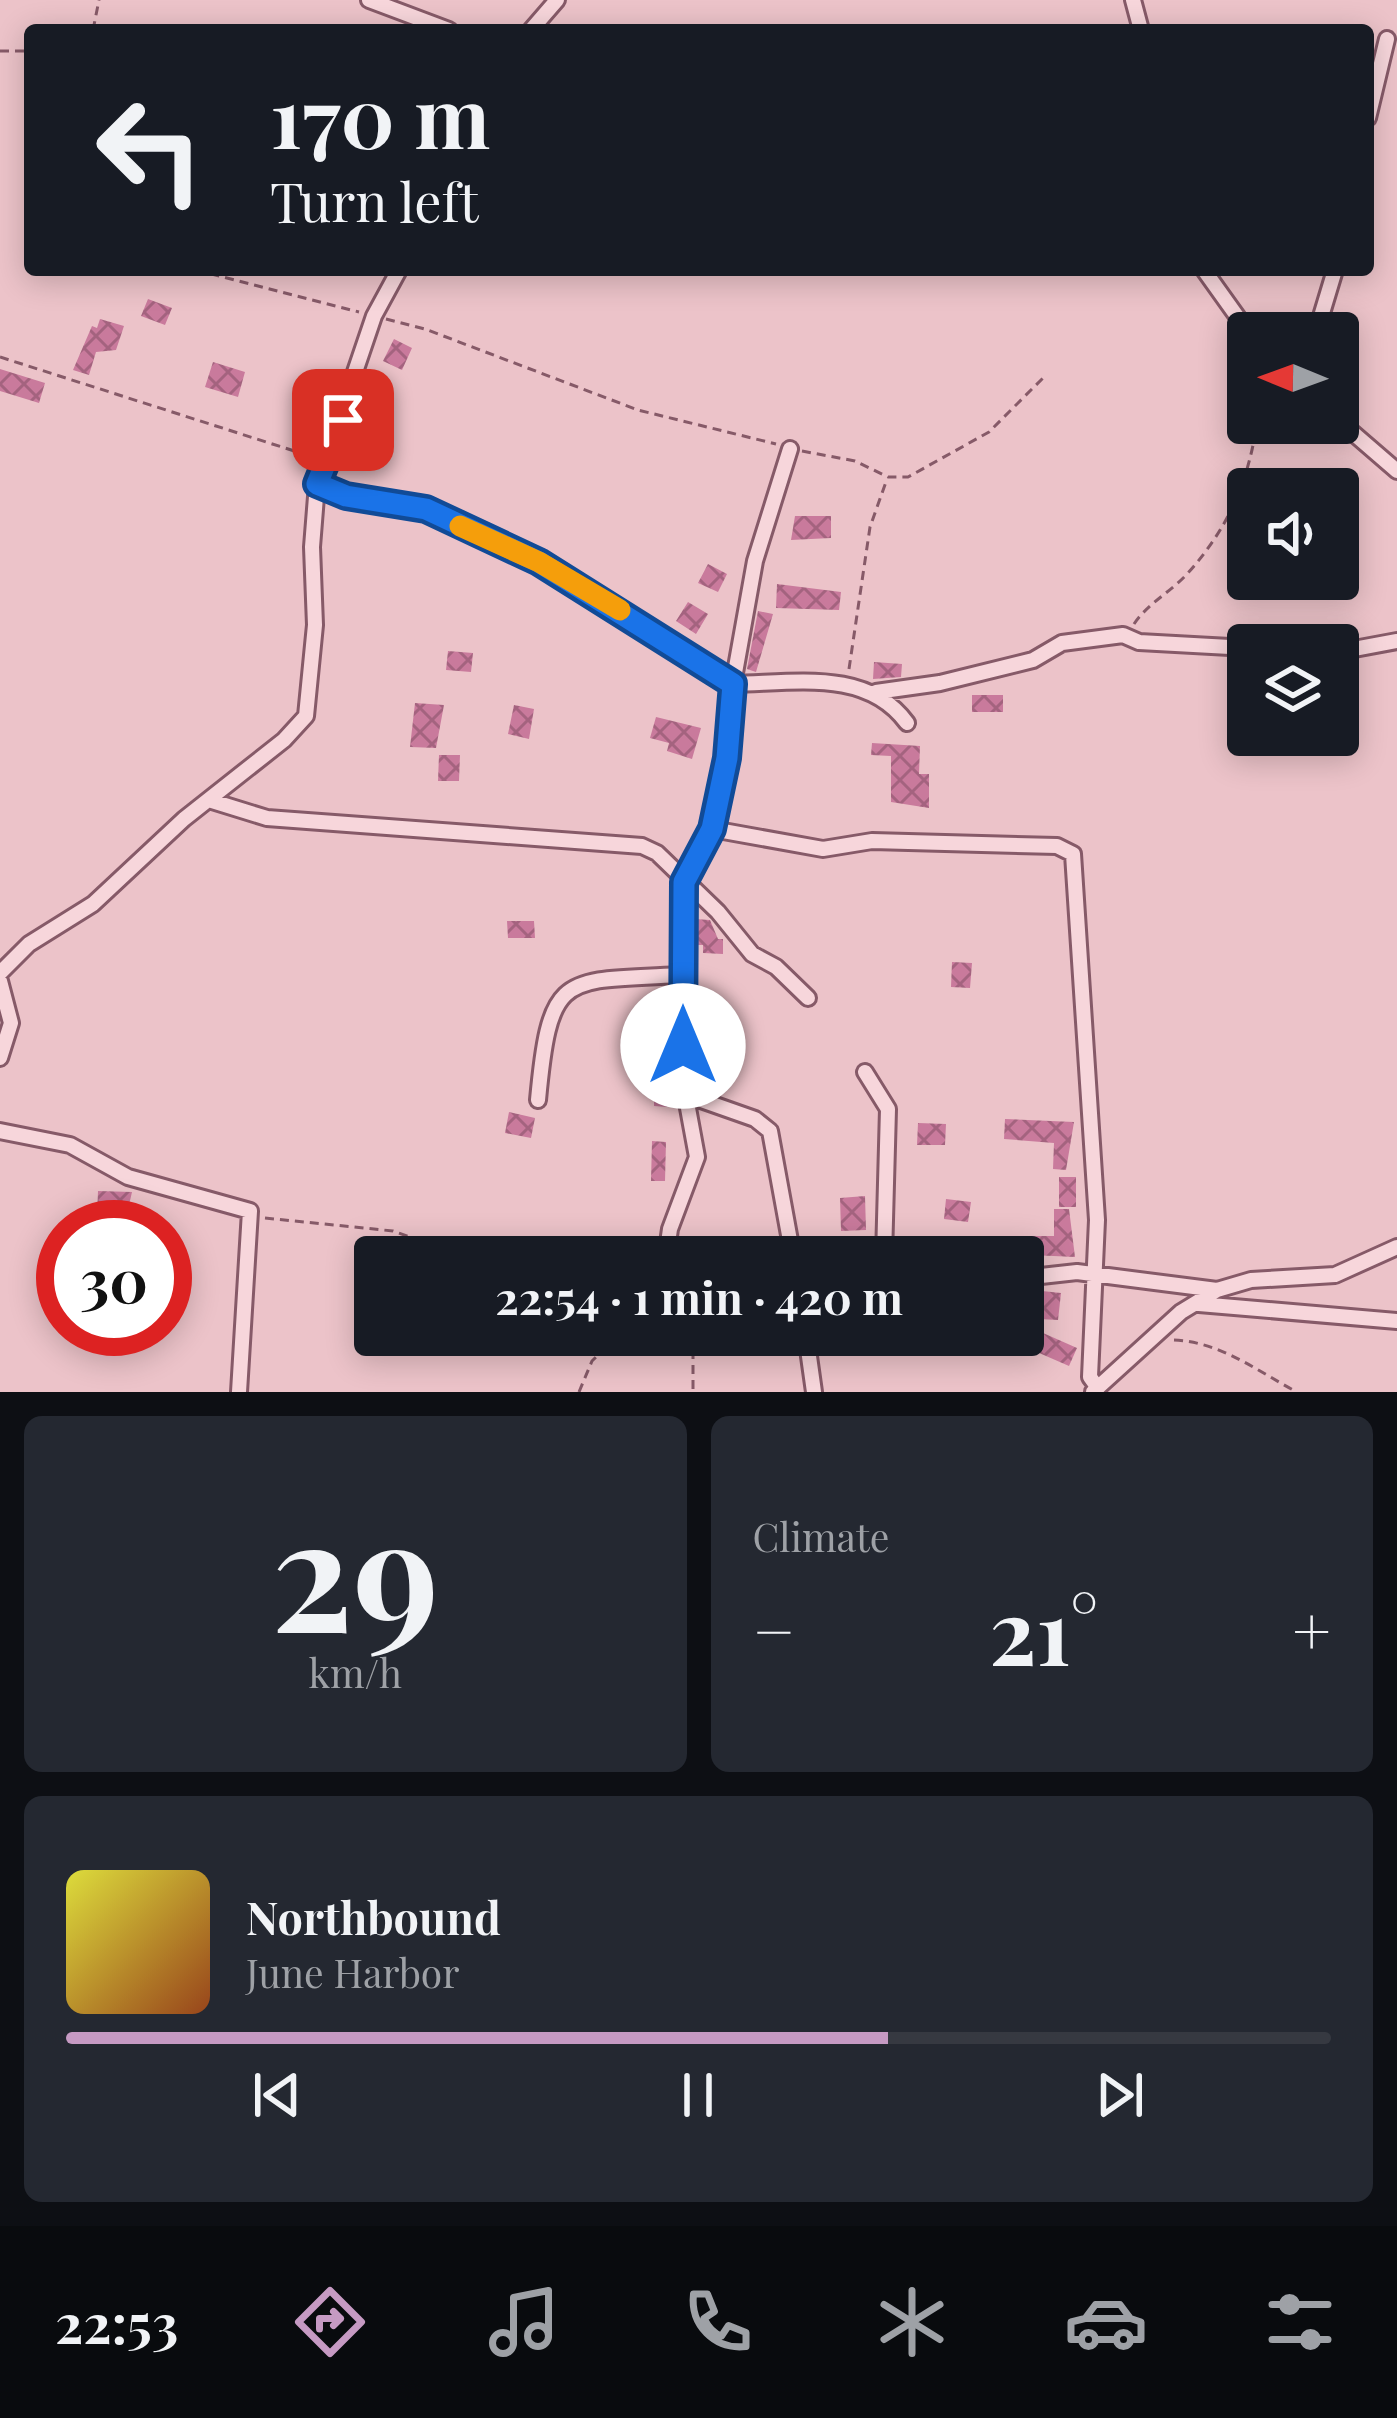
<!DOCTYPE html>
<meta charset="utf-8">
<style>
body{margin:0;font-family:"Playfair Display",serif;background:#242831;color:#f1f3f6;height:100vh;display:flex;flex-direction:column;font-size:45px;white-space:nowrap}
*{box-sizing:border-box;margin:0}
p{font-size:39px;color:#9ea1a6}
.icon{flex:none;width:66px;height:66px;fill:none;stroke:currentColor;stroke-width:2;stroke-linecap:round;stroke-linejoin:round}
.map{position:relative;height:1392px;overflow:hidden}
.sheet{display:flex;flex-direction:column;gap:24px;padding:24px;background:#0d0f14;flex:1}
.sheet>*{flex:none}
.hud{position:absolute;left:24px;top:24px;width:1350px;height:252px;border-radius:12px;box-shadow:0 6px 30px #0003;background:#171b24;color:#f1f3f6;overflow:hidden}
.needle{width:78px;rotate:271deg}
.fabs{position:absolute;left:1227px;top:312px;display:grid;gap:24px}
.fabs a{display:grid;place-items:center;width:132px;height:132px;border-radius:12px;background:#171b24;box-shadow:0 6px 30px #0003;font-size:60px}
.speed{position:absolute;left:36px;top:1200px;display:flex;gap:24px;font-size:60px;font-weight:700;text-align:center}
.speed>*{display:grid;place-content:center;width:156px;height:156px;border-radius:50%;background:#171b24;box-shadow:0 6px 30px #0003;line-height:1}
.speed .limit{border:18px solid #d22;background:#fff;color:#111}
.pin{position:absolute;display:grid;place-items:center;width:102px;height:102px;color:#fff;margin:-51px;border-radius:24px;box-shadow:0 6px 18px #0006}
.me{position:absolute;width:132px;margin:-66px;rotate:0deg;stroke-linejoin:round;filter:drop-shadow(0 0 9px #0008)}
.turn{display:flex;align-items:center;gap:42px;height:252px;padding:0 48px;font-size:54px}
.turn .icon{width:156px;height:156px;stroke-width:2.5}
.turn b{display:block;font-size:84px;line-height:102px}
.big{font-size:90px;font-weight:700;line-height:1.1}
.sheet .card{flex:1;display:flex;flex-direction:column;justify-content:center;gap:18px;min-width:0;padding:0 42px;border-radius:18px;background:#242831}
.sheet .dial{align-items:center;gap:0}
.dial b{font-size:156px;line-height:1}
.song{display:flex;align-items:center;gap:36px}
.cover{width:144px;height:144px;border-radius:18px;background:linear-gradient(135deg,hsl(60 70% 55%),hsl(20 70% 35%))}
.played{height:12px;border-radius:6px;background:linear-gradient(90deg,#c69ac3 65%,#363941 65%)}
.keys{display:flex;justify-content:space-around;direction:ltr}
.heat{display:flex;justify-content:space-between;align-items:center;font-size:66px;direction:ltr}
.sheet .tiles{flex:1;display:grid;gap:24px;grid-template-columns:1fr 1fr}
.card:last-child{grid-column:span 2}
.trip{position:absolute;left:354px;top:1236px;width:690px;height:120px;border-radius:12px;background:#171b24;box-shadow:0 6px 30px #0003;font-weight:700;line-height:120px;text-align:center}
.tab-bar{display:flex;height:192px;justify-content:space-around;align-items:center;background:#090b0e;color:#9ea1a6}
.tab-bar .icon{width:84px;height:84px}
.tab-bar .current{color:#c69ac3}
.tab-bar b{font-size:54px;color:#f1f3f6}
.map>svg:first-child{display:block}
.building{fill:url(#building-cross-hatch)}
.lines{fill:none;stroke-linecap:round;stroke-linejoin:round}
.minor-casing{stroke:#865a68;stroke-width:20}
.path{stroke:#865a68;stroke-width:3;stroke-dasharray:9 6;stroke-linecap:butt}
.minor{stroke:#f7d6db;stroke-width:14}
.route-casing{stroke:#114b97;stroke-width:30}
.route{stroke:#1a73e8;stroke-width:21}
.slow{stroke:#f59e0b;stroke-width:21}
</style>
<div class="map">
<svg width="1397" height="1392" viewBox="0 0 1397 1392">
<defs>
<pattern id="building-cross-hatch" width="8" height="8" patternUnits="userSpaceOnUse" patternTransform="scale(3)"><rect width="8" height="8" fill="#c97a9c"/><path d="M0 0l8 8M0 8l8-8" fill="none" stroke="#a4637f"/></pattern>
</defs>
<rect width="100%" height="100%" fill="#ecc3c9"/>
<!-- building -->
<path class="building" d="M148 299 172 308 165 325 141 316Z
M100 319 124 326 116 350 96 352 89 375 73 370 92 326 97 328Z
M394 339 412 348 402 370 383 361Z
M213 362 245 372 238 397 205 387Z
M0 369 45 383 39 403 0 391Z
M795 516H831V538L791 540Z
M708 564 727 574 718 592 698 583Z
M777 584 841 592 839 610 776 608Z
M688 602 708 614 696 634 676 621Z
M758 611 773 614 756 672 747 669Z
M448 651 473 653 471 672 446 670Z
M874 662 902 664 901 677 873 679Z
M972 695H1003V712H972Z
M415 703 444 705 436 748 410 747Z
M514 705 534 709 529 739 508 734Z
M656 717 701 728 692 759 667 751 669 743 650 738Z
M872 743 920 746 919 774H929V808L891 802V756L871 755Z
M439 755H460L459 781H438Z
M695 919 710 920 718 939H723V954L703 953V945H695Z
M507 921H534L535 938H508Z
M952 962 972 963 970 988 951 987Z
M654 1067 671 1068 667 1107 654 1106Z
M509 1112 535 1118 531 1138 505 1133Z
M1005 1119 1074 1122 1066 1170 1053 1169 1054 1143 1004 1139Z
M918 1123 946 1124 945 1145H917Z
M652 1141 666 1142 665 1181H651Z
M1059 1177H1076V1207H1059Z
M98 1191 132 1192 126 1218 97 1217Z
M865 1196 866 1230 841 1231 840 1198Z
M946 1199 971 1202 968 1222 944 1219Z
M1054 1209H1069L1075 1257 1031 1255V1236H1054Z
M1042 1291 1061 1293 1058 1320 1039 1319Z
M1034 1329 1077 1348 1069 1366 1030 1349Z"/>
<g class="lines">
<defs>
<path id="minor" d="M369 0 449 30
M1133 0 1141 30
M531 30 557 0
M1368 118 1387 39
M1204 270 1249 333
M1316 333 1335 270
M1338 420 1397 471
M790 449 755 561 733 684C794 683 867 668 907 723
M317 484 346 496 426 509 539 562 733 684 727 758 712 829 684 882 683 1081 697 1157 670 1229 666 1257
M1338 652 1397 641
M876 692 940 683 1033 660 1062 643 1123 635 1139 642 1248 648
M212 801 267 818 642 846 657 853 718 912 752 954 776 967 808 998
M712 829 823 849 872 841 1057 846 1073 854 1097 1220 1090 1377 1098 1388
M0 973 29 944 93 904 184 819 284 740 306 716 315 625 312 547 317 484 374 316 399 270
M0 981 11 1023 0 1058
M865 1072 888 1109 884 1257
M684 1094 755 1119 770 1131 793 1257
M538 1100C550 970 562 981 684 975
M0 1131 70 1145 128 1177 250 1211 239 1392
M1023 1278 1077 1272 1217 1290
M1199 1304 1397 1321
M806 1335 814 1392
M1093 1392 1181 1312 1217 1290 1251 1280 1335 1275 1397 1247"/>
</defs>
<!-- minor casing -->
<use href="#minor" class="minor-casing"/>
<!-- path -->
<path class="path" d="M93 30 99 0
M0 51H30
M196 270 359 312
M386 319 425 329 638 410 776 444
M0 357 310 456
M802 451 855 461 888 477H908L989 432 1043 378
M1134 624C1148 603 1171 592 1188 573 1228 528 1248 483 1257 423
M849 669 870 527 887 479
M265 1218 393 1231 467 1257
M693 1335V1392
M1174 1340C1221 1342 1257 1371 1297 1392
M579 1392 592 1361 618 1335"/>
<!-- minor -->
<use href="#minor" class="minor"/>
</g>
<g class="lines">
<defs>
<path id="route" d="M343 420 317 484 346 496 426 509 539 562 733 684 727 758 712 829 684 882 683 1046"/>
</defs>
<!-- route casing -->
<use href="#route" class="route-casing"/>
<!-- route -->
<use href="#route" class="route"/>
<!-- slow -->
<path class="slow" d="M460 526 539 562 620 610"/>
</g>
</svg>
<div class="fabs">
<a><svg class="needle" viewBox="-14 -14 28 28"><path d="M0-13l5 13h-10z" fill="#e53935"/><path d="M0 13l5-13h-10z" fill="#9ea1a6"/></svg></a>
<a><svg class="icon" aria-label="sound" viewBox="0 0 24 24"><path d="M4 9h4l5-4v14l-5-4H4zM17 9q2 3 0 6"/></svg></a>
<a><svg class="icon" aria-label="layers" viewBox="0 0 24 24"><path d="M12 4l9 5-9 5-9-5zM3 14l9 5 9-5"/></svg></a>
</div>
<div class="speed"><div class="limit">30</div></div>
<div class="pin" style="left:343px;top:420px;background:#d93025"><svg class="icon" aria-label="arrive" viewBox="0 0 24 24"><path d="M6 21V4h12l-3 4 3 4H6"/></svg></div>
<svg class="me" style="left:683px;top:1046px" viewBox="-20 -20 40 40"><circle r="19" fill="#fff"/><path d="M0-13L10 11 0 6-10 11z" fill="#1a73e8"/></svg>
<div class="trip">22:54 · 1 min · 420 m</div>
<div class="hud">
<div class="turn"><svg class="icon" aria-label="left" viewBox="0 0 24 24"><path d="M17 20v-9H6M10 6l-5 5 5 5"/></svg><div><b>170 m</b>Turn left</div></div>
</div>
</div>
<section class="sheet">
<div class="tiles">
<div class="card dial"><b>29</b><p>km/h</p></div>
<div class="card"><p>Climate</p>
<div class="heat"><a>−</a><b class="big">21°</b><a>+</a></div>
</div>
<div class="card">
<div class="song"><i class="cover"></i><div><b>Northbound</b><p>June Harbor</p></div></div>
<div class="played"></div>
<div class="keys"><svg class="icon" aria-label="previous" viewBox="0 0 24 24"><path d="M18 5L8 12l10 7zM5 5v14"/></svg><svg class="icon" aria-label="pause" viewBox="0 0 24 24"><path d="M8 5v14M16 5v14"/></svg><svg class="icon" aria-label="next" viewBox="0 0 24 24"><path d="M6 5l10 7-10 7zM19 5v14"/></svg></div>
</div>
</div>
</section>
<nav class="tab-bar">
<b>22:53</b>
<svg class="icon current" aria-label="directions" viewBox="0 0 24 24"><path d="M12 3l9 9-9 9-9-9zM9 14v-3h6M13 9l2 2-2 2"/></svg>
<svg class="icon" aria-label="music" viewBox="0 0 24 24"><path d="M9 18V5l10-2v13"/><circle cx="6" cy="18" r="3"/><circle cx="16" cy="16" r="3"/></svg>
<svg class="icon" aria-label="phone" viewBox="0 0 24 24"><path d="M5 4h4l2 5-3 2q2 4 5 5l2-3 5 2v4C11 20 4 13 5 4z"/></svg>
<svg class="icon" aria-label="climate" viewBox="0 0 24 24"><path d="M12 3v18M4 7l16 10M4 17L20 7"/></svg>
<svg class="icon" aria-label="car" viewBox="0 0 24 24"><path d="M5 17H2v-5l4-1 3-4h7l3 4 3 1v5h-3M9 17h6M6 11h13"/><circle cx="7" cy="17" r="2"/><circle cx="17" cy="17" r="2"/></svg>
<svg class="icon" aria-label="filters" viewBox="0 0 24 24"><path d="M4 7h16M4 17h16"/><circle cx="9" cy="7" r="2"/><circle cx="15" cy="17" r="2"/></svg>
</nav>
